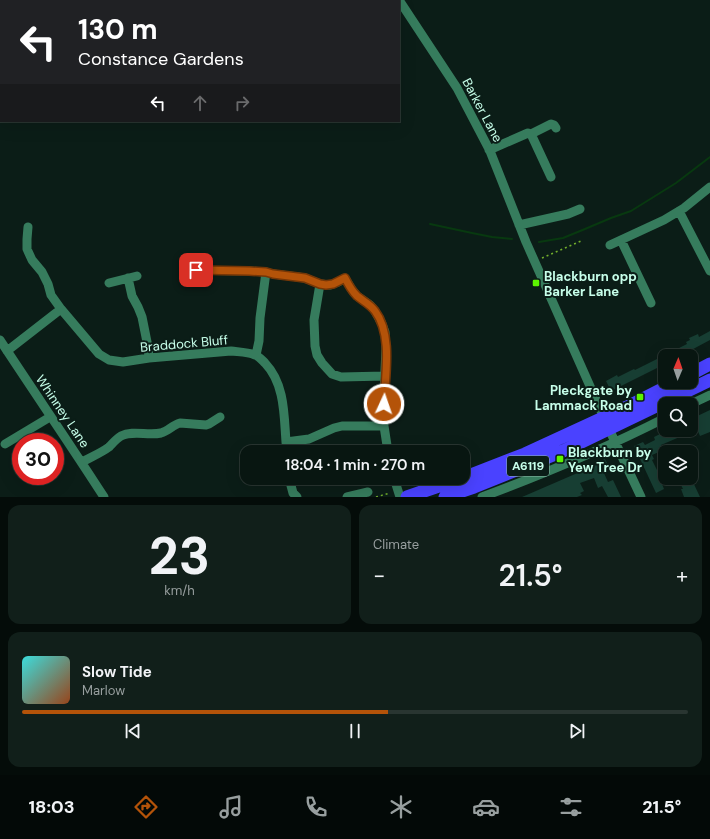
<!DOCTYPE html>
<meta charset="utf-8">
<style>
body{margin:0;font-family:"DM Sans",sans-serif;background:#111f1a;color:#f1f3f6;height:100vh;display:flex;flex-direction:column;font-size:15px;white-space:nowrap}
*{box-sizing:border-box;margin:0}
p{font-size:13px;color:#989f9f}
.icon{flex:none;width:22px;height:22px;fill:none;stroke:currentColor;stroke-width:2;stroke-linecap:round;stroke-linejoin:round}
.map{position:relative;height:497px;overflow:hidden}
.drawer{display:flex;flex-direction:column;gap:8px;padding:8px;background:#040c09;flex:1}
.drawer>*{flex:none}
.top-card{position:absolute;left:0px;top:0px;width:400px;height:122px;box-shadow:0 4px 16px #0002,0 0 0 1px #293531;background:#202124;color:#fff;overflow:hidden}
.needle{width:26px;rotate:2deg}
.buttons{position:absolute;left:658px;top:349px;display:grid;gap:8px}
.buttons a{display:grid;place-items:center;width:40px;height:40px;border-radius:8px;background:#081611;box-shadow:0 4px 16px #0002,0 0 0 1px #293531;font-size:20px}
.speed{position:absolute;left:12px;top:433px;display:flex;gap:8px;font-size:20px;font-weight:700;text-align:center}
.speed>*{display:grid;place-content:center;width:52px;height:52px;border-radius:50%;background:#081611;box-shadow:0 4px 16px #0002,0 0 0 1px #293531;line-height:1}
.speed .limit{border:6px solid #d22;background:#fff;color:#111}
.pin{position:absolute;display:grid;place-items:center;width:34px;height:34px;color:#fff;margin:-17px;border-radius:8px;box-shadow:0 2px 6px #0006}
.me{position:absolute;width:44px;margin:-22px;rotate:3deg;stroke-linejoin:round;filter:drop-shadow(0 0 3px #0008)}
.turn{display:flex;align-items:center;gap:14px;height:84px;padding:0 12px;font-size:18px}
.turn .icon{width:52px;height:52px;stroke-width:2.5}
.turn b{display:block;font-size:28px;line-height:34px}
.lanes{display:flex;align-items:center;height:38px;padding:0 12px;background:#0003;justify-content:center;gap:20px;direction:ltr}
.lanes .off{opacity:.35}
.big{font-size:30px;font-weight:600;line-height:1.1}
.drawer .widget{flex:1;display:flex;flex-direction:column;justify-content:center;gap:6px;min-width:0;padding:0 14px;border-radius:12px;background:#111f1a}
.drawer .dial{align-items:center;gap:0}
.dial b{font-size:52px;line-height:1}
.song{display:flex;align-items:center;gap:12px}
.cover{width:48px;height:48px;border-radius:6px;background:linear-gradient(135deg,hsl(180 70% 55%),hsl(20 70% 35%))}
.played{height:4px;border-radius:2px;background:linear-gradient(90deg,#b45309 55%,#293531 55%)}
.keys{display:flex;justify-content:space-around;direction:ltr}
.heat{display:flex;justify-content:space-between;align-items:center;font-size:22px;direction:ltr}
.drawer .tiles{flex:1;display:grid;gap:8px;grid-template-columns:1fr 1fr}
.widget:last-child{grid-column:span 2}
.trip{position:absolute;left:240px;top:445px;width:230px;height:40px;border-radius:12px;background:#081611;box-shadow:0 4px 16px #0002,0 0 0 1px #293531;font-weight:600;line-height:40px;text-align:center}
.tab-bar{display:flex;height:64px;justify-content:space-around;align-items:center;background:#030907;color:#989f9f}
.tab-bar .icon{width:28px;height:28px}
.tab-bar .selected{color:#b45309}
.tab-bar b{font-size:18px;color:#f1f3f6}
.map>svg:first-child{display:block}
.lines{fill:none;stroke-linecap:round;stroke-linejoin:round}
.stream{stroke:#083910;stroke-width:2}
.building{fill:#173e33}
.path{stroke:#72ae2c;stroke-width:1.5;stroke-dasharray:2 3;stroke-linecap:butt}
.minor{stroke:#367c5d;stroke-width:9}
.highway{stroke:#4a42ff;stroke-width:13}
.route-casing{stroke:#753606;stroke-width:10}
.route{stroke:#b45309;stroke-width:7}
.poi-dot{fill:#5cf200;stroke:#0b1d17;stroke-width:1.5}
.labels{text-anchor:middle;stroke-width:4;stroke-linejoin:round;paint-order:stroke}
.shield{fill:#0b1d17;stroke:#8fbbab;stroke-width:1}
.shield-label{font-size:12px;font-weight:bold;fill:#c7ffea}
.street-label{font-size:13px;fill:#c7ffea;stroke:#0b1d17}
.poi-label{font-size:13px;font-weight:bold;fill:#c7ffea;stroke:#0b1d17;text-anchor:start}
</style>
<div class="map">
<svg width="710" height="497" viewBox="0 0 710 497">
<rect width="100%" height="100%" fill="#0b1d17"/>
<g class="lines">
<!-- stream -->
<path class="stream" d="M430 224 472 233 492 237 512 239
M539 242 563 238 585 229 611 218 631 211 676 183 710 157"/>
</g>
<!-- building -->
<path class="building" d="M710 331V340L680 356H665V364L611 391 606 381 617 375 618 377 634 369 635 370 663 356 668 353 667 351 674 348 675 350 687 344 686 342 690 340 689 338 698 334 699 337Z
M710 410V432L700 436 697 429 695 431 693 428 691 430V419Z
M668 430H690L681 435 682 436 661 445 662 448 658 450 659 452 652 455 654 459 652 460 657 470 659 469 660 471 665 469V482L662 484 664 489 656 493 634 446 643 442 645 445 655 440 654 437Z
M605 459 608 465 605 467 606 470 603 471 608 482 613 480 621 497H608L602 486 598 488 594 478 580 483 584 491 580 493 582 495 577 497H522L596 465 595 463Z
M692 480 700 497H684L681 489H683L681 485Z"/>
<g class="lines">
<!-- path -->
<path class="path" d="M542 258 581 241
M376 497 390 493"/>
<!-- minor -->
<path class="minor" d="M399 0 457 88 490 151 526 242 609 429 641 497
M531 134 551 124 554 125 556 128
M489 150 528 133 531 134 551 177
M679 211 710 271
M519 225 568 214 580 209
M621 240 651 303
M610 245 664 220 684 208 710 187
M184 270 249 271 266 272 273 274 298 277 305 278 320 284 330 285 338 282 345 278 352 290 357 296 370 305 375 311 382 324 385 332 386 348 383 415 384 426 388 452
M128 278 132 296 138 307 142 317 148 347 149 358
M109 283 137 276
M320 284 314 320 315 346 317 355 322 363 332 374 341 377 385 376
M61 309 99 354 109 360 123 362 149 358 231 351C239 352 248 352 255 355 259 356 262 360 265 363 285 384 284 415 286 442L309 439 334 428 342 426H384
M0 340C34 392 70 444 104 497
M7 351 61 309 51 295 48 284 42 272 32 260 27 249V239L28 227
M256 355 259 341 260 318 266 272
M691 404 710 395
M286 442 287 452
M5 444 50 417
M82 462C91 457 101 453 109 447 113 443 116 439 121 436 133 430 148 436 161 433 168 431 173 425 180 423L206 425 209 424 220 417
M289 478 293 493 297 497
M394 478 400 497
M347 497 368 492
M482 497C544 474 606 448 665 418"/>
<!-- highway -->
<path class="highway" d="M691 374 710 364
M463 478 525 454 627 407 676 382
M407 497 462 478
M445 497 474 487 563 451 710 380"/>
</g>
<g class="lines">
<defs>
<path id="route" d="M196 270 249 271 266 272 273 274 305 278 320 284 326 285 333 284 345 278C348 284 352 291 357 296 363 301 370 304 375 311 393 335 385 376 384 404"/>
</defs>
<!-- route casing -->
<use href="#route" class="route-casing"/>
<!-- route -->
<use href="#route" class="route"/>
</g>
<!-- markers -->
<g class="poi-dot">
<rect x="532" y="279" width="8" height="8" rx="2"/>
<rect x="636" y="393" width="8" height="8" rx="2"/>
<rect x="556" y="455" width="8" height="8" rx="2"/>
</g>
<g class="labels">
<!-- shield labels -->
<rect class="shield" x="507" y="456" width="42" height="20" rx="3"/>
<g class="shield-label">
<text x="528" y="470">A6119</text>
</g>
<!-- street labels -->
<g class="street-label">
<text transform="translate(483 110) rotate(62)" y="5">Barker Lane</text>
<text transform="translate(184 343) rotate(-5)" y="5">Braddock Bluff</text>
<text transform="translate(63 411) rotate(56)" y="5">Whinney Lane</text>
</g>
<!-- poi labels -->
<g class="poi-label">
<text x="544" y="281">Blackburn opp<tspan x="544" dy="15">Barker Lane</tspan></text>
<text x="632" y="395" text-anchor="end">Pleckgate by<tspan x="632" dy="15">Lammack Road</tspan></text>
<text x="568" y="457">Blackburn by<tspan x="568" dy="15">Yew Tree Dr</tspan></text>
</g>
</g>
</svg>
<div class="buttons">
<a><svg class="needle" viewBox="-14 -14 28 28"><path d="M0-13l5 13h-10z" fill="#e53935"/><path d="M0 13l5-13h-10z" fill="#989f9f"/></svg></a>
<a><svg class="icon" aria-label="search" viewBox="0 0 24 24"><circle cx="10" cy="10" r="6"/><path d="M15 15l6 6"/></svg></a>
<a><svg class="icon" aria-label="layers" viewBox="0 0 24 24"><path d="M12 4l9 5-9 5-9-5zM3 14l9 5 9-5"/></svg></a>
</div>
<div class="speed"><div class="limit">30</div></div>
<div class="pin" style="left:196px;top:270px;background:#d93025"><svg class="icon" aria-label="arrive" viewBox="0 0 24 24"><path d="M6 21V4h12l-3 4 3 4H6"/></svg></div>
<svg class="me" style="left:384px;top:404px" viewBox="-20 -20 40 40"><circle r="17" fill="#b45309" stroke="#fff" stroke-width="3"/><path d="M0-11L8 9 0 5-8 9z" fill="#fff"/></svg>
<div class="trip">18:04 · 1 min · 270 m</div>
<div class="top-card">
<div class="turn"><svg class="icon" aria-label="left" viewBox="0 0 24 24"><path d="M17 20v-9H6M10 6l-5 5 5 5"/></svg><div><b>130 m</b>Constance Gardens</div></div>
<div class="lanes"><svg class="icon" aria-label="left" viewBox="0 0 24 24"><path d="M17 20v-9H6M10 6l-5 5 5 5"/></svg><svg class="icon off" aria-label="ahead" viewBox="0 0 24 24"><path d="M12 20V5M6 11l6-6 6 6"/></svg><svg class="icon off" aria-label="right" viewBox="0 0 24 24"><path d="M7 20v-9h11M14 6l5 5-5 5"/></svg></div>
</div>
</div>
<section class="drawer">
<div class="tiles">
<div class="widget dial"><b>23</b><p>km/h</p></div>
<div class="widget"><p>Climate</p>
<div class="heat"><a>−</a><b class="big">21.5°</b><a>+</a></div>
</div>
<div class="widget">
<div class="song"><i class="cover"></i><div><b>Slow Tide</b><p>Marlow</p></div></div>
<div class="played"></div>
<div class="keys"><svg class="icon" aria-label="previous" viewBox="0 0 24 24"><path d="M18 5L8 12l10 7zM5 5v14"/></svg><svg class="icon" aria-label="pause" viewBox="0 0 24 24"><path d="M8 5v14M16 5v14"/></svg><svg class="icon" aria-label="next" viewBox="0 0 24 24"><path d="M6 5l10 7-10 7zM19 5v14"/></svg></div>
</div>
</div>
</section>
<nav class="tab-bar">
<b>18:03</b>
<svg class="icon selected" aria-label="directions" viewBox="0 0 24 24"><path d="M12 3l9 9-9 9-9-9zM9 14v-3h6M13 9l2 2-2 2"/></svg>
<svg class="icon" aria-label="music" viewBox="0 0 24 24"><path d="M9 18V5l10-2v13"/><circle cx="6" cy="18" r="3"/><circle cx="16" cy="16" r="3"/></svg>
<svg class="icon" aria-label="phone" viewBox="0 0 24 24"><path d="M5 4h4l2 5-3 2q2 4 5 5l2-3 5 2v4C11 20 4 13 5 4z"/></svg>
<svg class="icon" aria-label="climate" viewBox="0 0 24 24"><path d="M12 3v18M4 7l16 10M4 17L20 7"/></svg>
<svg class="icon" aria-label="car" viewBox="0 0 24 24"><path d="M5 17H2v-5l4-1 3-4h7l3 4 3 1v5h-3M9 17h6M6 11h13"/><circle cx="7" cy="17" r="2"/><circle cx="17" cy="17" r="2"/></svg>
<svg class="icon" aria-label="filters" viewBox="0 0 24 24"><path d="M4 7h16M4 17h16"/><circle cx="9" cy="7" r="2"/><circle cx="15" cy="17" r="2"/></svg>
<b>21.5°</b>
</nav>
